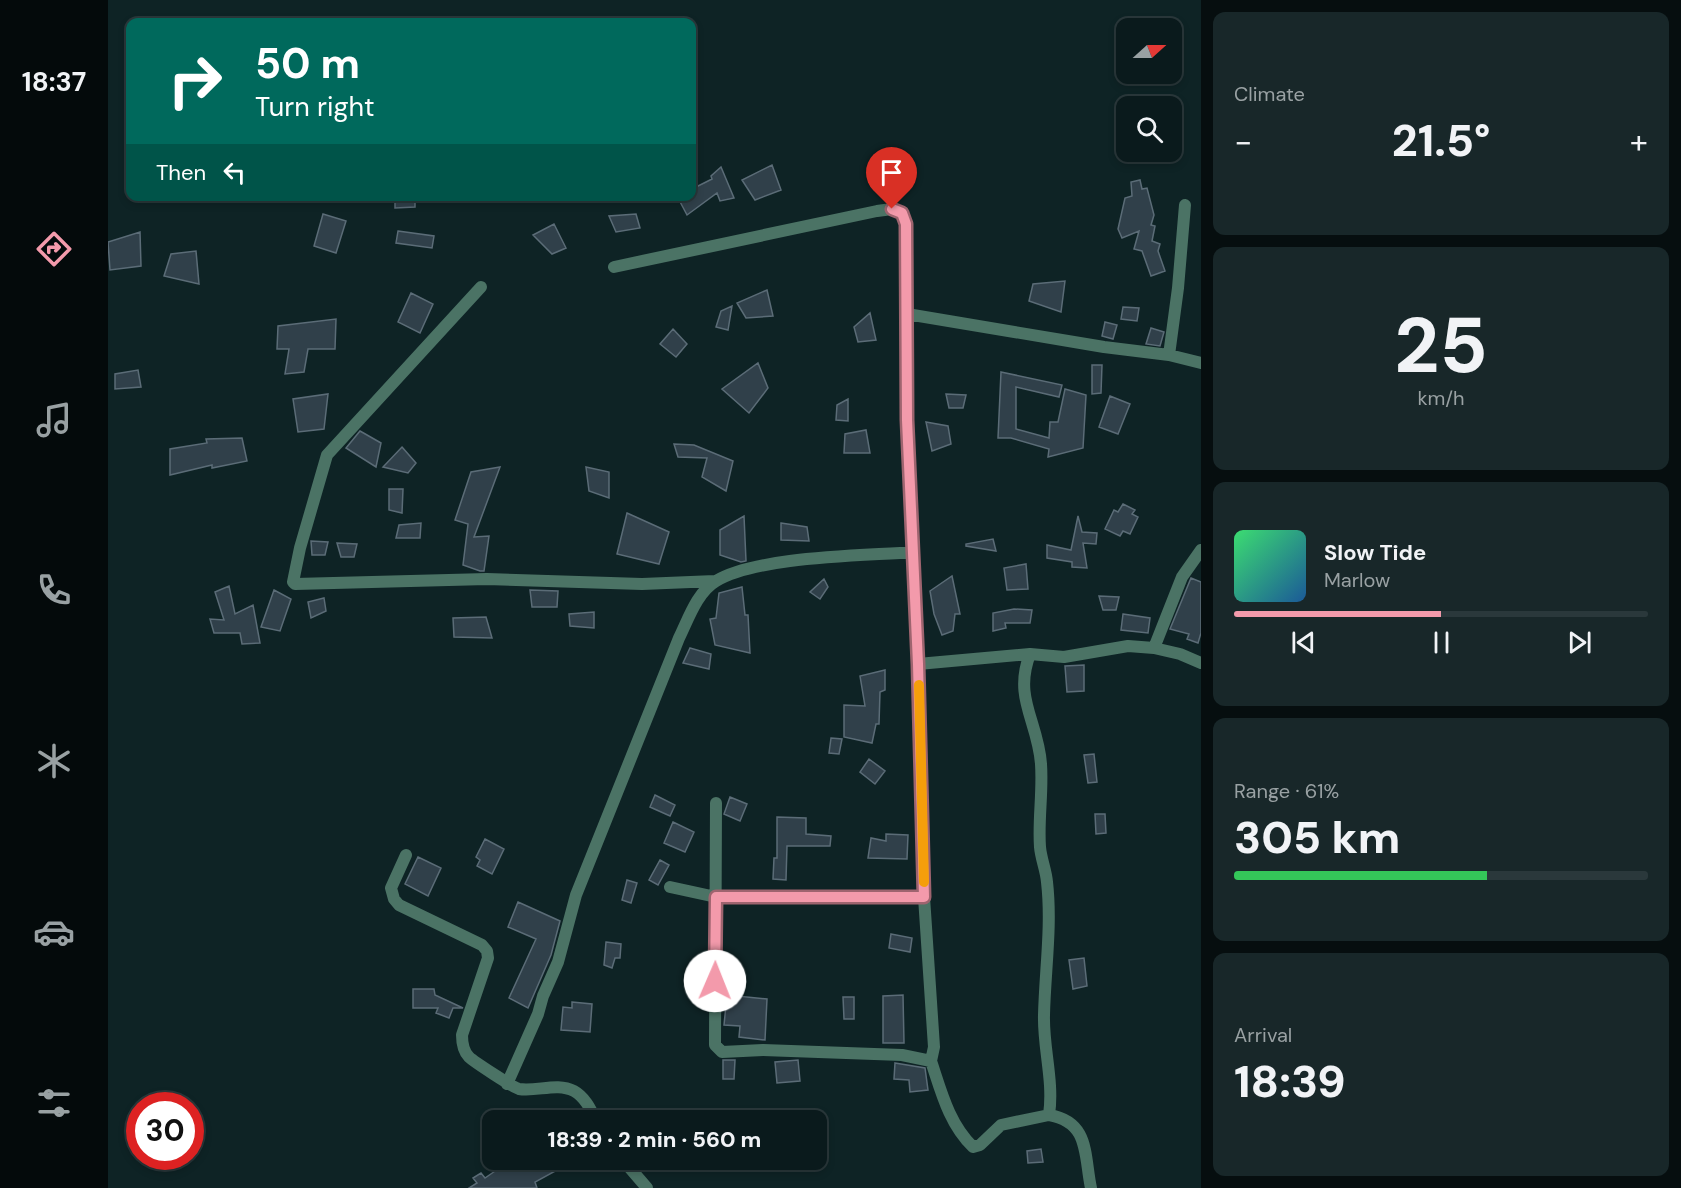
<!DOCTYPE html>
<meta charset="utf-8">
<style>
body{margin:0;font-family:"DM Sans",sans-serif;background:#182729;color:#f1f3f6;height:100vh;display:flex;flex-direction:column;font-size:22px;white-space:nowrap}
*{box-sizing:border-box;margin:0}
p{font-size:20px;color:#99a1a3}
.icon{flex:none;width:33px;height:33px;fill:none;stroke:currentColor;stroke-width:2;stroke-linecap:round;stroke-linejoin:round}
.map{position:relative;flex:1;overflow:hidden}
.panel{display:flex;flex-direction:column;gap:12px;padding:12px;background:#060e0f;width:480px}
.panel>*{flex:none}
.top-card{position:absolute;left:18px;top:18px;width:570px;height:183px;border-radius:12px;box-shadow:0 3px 9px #0003,0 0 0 2px #2a383b;background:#00695c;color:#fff;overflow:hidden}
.needle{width:39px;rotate:69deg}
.tools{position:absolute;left:1008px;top:18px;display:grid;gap:12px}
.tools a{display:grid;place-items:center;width:66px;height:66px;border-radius:12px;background:#0a1a1c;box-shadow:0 3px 9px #0003,0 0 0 2px #2a383b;font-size:30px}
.speed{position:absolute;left:18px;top:1092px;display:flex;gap:12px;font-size:30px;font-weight:700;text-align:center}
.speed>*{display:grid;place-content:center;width:78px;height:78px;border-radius:50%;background:#0a1a1c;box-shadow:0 3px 9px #0003,0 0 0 2px #2a383b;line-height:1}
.speed .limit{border:9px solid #d22;background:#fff;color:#111}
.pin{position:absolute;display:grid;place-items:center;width:51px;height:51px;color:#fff;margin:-62px -26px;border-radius:50% 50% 50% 0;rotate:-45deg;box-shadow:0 0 6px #0007}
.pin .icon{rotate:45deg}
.me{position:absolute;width:66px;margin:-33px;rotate:1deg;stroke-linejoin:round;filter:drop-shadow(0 0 4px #0008)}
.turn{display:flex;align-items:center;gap:21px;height:126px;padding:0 30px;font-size:27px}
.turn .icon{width:78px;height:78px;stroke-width:2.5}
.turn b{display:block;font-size:42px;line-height:51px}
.then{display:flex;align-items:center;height:57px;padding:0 30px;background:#0003;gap:12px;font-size:22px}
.big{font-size:45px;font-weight:800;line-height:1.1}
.panel .card{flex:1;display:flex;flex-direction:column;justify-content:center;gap:9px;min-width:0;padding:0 21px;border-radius:12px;background:#182729}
.panel .dial{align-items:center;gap:0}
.dial b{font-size:78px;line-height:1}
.song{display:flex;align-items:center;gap:18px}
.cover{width:72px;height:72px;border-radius:9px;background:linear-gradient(135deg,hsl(140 70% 55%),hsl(210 70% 35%))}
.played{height:6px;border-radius:3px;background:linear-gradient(90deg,#f39aab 50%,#2a383b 50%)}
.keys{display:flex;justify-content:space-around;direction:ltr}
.heat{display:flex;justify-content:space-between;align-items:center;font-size:33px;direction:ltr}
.charge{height:9px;border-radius:4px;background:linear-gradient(90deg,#34c759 61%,#2a383b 0)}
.trip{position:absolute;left:374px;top:1110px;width:345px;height:60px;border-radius:12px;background:#0a1a1c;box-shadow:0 3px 9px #0003,0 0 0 2px #2a383b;font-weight:800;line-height:60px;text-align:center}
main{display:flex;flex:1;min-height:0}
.tabs{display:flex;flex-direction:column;width:108px;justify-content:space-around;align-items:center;background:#040a0b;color:#99a1a3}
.tabs .icon{width:42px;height:42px}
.tabs .active{color:#f39aab}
.tabs b{font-size:27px;color:#f1f3f6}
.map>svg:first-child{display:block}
.building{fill:#30404a;stroke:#5b6c77;stroke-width:1.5}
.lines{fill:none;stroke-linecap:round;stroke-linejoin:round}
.street{stroke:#4b7365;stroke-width:12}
.route-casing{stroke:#9e646f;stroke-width:15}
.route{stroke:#f39aab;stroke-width:10}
.slow{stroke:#f59e0b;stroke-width:10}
</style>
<main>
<nav class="tabs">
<b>18:37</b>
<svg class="icon active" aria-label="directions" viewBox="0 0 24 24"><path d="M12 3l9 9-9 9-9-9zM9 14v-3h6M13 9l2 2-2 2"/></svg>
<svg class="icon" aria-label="music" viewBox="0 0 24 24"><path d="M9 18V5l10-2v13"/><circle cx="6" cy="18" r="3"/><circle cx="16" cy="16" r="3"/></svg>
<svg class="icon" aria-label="phone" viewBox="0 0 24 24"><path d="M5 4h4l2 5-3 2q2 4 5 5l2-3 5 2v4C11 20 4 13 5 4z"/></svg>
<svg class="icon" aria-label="climate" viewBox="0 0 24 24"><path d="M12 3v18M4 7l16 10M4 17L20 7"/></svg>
<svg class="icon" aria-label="car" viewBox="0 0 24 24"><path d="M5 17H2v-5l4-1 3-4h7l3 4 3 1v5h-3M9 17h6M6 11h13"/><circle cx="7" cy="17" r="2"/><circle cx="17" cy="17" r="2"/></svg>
<svg class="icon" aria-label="filters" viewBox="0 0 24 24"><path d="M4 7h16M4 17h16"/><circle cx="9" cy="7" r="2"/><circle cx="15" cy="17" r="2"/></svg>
</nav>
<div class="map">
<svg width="1093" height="1188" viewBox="0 0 1093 1188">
<rect width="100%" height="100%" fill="#0e2325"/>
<!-- building -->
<path class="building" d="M664 165 673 190 647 200 634 180Z
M613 167 626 198 612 201 609 193 579 215 569 196H584V189L604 179 603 176Z
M1032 180 1034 189 1039 188 1046 215 1043 225 1047 226 1044 241 1052 244 1050 251 1057 271 1043 276 1034 251 1026 249 1031 231 1014 238 1010 229 1017 198 1024 196 1023 182Z
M287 196H307V207L287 208Z
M215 214 238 221 228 253 206 246Z
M528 214 532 228 508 232 501 216Z
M446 224 458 248 444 254 425 235Z
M290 231 326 236 324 248 288 243Z
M32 232 33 266 2 270 0 242Z
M88 251 91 284 56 276 63 254Z
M957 281 953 312 921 301 925 284Z
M659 290 665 316 638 318 629 303Z
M303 293 325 304 312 333 290 322Z
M624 306 620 330 608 327 613 311Z
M1015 307 1031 308 1029 321 1013 319Z
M762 313 768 340 750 342 746 327Z
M228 319 227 349H200L196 372 177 374 181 349H169L170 326Z
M997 322 1009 325 1005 339 994 336Z
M1043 328 1056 332 1052 346 1038 344Z
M565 329 579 344 568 357 552 344Z
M650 363 660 388 641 413 614 389Z
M984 365H994L993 393 984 394Z
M30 370 33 387 7 389V374Z
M893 372 954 385 951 397 908 387V429L941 438 942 422H950L957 389 978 395 975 448 940 457 941 449 903 438H890Z
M220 394 216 429 190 432 185 399Z
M838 394 858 395 855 408H841Z
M1002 396 1022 404 1010 434 991 427Z
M740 399V421L728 420 729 405Z
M818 422 840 426 843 444 824 451Z
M758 430 762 453H736L737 434Z
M252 431 273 443 268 467 238 448Z
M134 438 139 461 104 468V465L62 475V449L99 443 98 439Z
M566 444 586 445 625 461 618 491 594 477 599 458 570 457Z
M294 447 308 463 300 473 275 467Z
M392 467 366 537 381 536 376 571H372L355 565 360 524 347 520 363 472Z
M478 467 501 472V498L481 491Z
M281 489H295L294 513 281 510Z
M1015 504 1027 510 1024 514 1030 517 1022 534 1015 531 1012 536 997 529 1006 510 1010 512Z
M519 513 561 532 551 564 509 554Z
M636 516 638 561 633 562 612 555V530Z
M970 516 974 532 989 533 988 544 975 543 979 568 964 567V562L939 558V545L963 550Z
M313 523 312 538H288L291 525Z
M673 523 699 527 701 541 673 540Z
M885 539 888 551 858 546V544Z
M203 541 220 542 217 555H204Z
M229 543 249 544 246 557H233Z
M918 564 920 589 899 590 896 568Z
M844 576 852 614H847L845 631 834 635 826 614 822 591Z
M1083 578 1093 582V633L1090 643 1079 639 1081 634 1062 629Z
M716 579 720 587 712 599 702 592Z
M121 586 127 614 145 605 152 643 134 644 132 633H106L102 619 116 620 107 592Z
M634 587 637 615H640L642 653 607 645 602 619 608 618 611 593Z
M166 590 183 599 172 631 153 627Z
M422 590 450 591 449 607H424Z
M991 596 1011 597 1008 610H995Z
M216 598 218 611 203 618 200 602Z
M906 609 924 610 922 623H897L898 628 885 631V613Z
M486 612V628L462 626 461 614Z
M1015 614 1042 618 1040 633 1013 630Z
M378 617 384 638 346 637 345 618Z
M582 648 603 654 601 669 575 663Z
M976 665V691L959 692 957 666Z
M777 670V690L772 692 771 724H768L764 743 736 737V705L757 706 752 676Z
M723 738 734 739 731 754 721 753Z
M986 754 989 782 980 783 976 755Z
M761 759 777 771 767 784 752 772Z
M547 795 567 805 562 816 542 807Z
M622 797 639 804 632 821 616 814Z
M987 814H997L998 833 988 834Z
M669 817 698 818V834L723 836 722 846H679L678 880 665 879 666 858H669Z
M565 822 586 832 577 852 556 843Z
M778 834 800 835 799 859 760 858 763 838 778 841Z
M377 839 396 849 384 874 369 866 372 860 368 857Z
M310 857 333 868 320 896 297 884Z
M552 860 561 865 550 885 541 880Z
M519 880 529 883 523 903 514 900Z
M410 902 452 921 443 955 420 1008 401 998 428 939 400 927Z
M783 934 804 938 802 952 781 948Z
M498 942 513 944 512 958H507L504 968 496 965Z
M976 958 979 986 965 989 961 960Z
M305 989H326L327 995 355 1008H345L341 1018 328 1013 330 1008H305Z
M619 995 659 999 657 1040 631 1037 632 1026 616 1025Z
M795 995 796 1043H775V996Z
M735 997H746V1019H736Z
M464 1002 484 1004 482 1032 453 1030 455 1007 464 1008Z
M615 1060H627L626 1079H615Z
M690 1060 692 1081 669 1083 667 1062Z
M787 1063 817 1068 820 1090 802 1092 801 1080 786 1079Z
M933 1149 935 1162 920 1163 919 1151Z
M417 1160H445L451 1169 427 1182 429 1188H361L369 1183 365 1178 373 1173 377 1178 390 1169 391 1171Z"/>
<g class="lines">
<!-- street -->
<path class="street" d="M506 267 769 211 784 209 794 213 798 224 799 420 810 664 816 897 826 1047 823 1061 794 1055 655 1050 614 1052 607 1045 608 803
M373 287 219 455 192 548 185 582 187 584 379 579 534 584 607 581
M799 314 996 347 1061 355 1093 363
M1061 355 1070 288 1077 205
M1046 648 1074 577 1093 550
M922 654C905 698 930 721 933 764 935 792 930 820 932 847 933 859 938 870 939 882 944 926 937 971 936 1015 935 1048 946 1081 941 1115 982 1122 976 1155 983 1188
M810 664 922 654 956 657 1020 646 1046 648 1072 654 1093 663
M298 855 283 888 286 899 291 905 374 945 379 951 380 958 354 1035C354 1043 355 1051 361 1057 365 1061 406 1088 411 1089 429 1092 449 1082 466 1091 477 1097 483 1110 488 1120
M562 887 608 897H816
M823 1061C833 1091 841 1124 865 1147L872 1145 893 1125 941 1115
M399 1084 430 1014 435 996 450 962 468 895 571 638C580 620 589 592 608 581 650 556 755 556 806 552
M515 1160 539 1188"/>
</g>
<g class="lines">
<defs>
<path id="route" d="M607 981 608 897H816L810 664 799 420 798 224 794 213 784 209"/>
</defs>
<!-- route casing -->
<use href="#route" class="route-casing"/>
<!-- route -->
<use href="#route" class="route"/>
<!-- slow -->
<path class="slow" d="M811 685 816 882"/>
</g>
</svg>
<div class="tools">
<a><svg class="needle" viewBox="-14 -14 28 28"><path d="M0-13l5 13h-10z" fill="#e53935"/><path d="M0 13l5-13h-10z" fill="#99a1a3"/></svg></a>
<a><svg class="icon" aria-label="search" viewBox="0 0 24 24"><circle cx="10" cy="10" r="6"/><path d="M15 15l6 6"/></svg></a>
</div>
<div class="speed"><div class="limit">30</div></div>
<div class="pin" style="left:784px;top:209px;background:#d93025"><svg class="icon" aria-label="arrive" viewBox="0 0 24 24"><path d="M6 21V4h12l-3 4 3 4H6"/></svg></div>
<svg class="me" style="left:607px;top:981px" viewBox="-20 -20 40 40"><circle r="19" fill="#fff"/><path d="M0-13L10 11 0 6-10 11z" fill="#f39aab"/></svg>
<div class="trip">18:39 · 2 min · 560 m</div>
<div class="top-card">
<div class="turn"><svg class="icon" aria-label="right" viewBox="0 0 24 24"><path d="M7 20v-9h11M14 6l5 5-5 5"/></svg><div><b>50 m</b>Turn right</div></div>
<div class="then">Then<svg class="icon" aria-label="left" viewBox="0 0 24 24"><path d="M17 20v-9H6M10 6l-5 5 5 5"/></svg></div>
</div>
</div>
<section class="panel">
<div class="card"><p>Climate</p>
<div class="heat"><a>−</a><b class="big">21.5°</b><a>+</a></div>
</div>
<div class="card dial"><b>25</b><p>km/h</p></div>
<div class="card">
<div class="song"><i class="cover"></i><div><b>Slow Tide</b><p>Marlow</p></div></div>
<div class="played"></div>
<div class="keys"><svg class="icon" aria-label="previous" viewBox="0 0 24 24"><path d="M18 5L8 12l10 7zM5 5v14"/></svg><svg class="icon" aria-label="pause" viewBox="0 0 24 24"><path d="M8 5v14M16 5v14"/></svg><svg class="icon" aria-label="next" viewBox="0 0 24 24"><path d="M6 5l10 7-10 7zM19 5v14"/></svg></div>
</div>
<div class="card"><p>Range · 61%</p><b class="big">305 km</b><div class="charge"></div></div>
<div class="card"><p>Arrival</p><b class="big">18:39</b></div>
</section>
</main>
